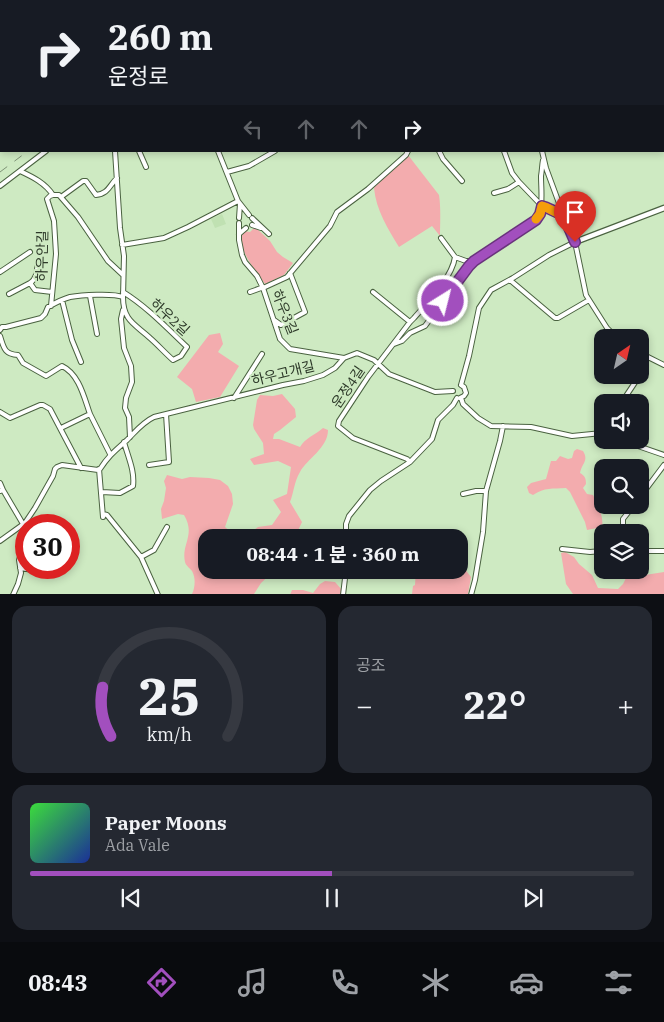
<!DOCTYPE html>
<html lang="ko">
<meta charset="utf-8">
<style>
body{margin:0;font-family:"IBM Plex Serif","Noto Sans KR",serif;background:#242831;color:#f1f3f6;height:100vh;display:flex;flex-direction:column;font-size:19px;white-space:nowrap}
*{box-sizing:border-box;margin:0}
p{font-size:16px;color:#9ea1a6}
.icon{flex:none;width:28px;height:28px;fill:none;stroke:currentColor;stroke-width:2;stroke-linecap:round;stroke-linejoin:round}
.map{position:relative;height:594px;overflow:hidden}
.side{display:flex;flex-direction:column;gap:12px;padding:12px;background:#0d0f14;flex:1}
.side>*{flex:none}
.banner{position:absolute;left:0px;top:0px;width:665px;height:152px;box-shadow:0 2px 8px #0003;background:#171b24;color:#f1f3f6;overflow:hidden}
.needle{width:32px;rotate:34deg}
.fabs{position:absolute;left:594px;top:329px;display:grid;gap:10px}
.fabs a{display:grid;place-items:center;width:55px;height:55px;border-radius:10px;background:#171b24;box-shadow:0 2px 8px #0003;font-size:25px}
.speed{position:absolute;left:15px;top:514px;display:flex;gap:10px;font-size:25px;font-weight:700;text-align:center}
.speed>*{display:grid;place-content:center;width:65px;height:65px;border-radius:50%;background:#171b24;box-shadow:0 2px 8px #0003;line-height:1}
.speed .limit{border:8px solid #d22;background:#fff;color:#111}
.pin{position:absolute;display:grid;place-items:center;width:42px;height:42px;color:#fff;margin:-51px -21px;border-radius:50% 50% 50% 0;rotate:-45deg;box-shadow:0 0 5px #0007}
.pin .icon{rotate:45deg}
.me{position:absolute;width:55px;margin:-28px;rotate:36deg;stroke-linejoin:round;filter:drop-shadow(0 0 4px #0008)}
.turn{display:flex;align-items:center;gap:18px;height:105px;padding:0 25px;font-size:22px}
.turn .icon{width:65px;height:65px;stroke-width:2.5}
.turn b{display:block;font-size:35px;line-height:42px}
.lanes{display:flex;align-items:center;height:48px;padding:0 25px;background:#0003;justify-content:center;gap:25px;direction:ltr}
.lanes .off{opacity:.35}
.big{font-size:38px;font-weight:700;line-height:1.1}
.side .tile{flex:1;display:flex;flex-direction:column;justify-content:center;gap:8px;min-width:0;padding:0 18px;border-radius:15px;background:#242831}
.side .dial{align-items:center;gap:0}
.dial svg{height:130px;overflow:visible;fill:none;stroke:#363941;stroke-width:7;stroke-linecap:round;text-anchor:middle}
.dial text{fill:#f1f3f6;stroke:none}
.song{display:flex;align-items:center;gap:15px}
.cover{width:60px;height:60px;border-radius:8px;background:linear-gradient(135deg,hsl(120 70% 55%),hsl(230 70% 35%))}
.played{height:5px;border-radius:2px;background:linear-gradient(90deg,#a24fbe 50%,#363941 50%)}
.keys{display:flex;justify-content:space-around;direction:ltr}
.heat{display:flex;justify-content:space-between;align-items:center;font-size:28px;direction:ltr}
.side .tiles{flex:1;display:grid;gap:12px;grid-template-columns:1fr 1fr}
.tile:last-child{grid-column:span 2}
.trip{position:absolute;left:198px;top:529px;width:270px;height:50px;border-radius:15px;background:#171b24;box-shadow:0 2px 8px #0003;font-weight:700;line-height:50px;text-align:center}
.tab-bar{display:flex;height:80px;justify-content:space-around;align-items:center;background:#090b0e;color:#9ea1a6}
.tab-bar .icon{width:35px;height:35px}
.tab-bar .current{color:#a24fbe}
.tab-bar b{font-size:22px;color:#f1f3f6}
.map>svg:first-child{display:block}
.built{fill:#c0e1b2}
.green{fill:#f3acae}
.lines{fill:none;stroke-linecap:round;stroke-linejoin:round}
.minor-casing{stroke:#4a6240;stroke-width:6}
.tertiary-casing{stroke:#4a6240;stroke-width:7}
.minor{stroke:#fff;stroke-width:4}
.tertiary{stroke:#fff;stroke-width:4.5}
.rail{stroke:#7e9276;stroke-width:1;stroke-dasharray:9 9;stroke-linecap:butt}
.route-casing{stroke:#69337c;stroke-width:12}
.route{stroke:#a24fbe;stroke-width:9}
.slow{stroke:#f59e0b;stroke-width:9}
.labels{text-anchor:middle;stroke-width:4;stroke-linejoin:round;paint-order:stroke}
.street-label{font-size:14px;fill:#2d3929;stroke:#ceeac2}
</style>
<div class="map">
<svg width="664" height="595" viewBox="0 0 664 595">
<rect width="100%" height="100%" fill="#ceeac2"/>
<!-- built -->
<path class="built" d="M222 214 226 224 215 228 211 219Z"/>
<!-- green -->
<path class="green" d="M0 0H172L170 1H1V132L0 133Z
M408 155 439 195C441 207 440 224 440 236L432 226 399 247C388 229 376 210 374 188L378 182Z
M255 227 270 241 277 252 283 257 293 263 284 275 265 284C257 272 234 247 244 231L250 232Z
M220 333 223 344 218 352 239 366 220 397 196 402 192 389 177 377 209 335Z
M282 394 295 409 296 417 280 430 274 434 273 439H279L300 447C305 438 315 435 323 428L328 430C328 448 307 459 300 472 294 482 294 492 290 502L302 522 295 537 206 538V570H275L261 583 254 594H192C195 588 196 578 192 571 190 568 186 566 185 562 181 544 196 535 184 515L178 514 162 519 161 509 164 501 166 488 164 481 167 475 182 479 190 477 209 478 220 480 228 486 232 494 233 504 225 527 231 532 250 533 258 527 272 525 281 512 273 500 287 494 291 467 278 461 254 465 250 459 264 454 263 443 254 429 253 425 257 400 260 395 273 396Z
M577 449 583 451C589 461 582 463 580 473 585 476 586 478 586 484L583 488 587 494 593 495C598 505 604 517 602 527L587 530 585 522 570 492 566 488C552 489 545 487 533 495L529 493 527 487 531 483 546 479 551 461H556L560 456 568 459 572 458 574 451Z
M565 552 574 557 579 564 592 575 598 588 618 589 623 584 626 578 664 572V594H573L566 584 561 553Z
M459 565 464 568 471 577 468 594H412L413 586 415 585 416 570H459Z
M325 581 335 582 342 590 341 594 290 595 292 590H303L313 593 320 584Z"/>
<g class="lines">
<defs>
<path id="minor" d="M343 0 346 1
M421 0 423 1
M434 0 435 1
M491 0 492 1
M186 1 188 0
M195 1 197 0
M246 1 248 0
M310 1 328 0
M454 1 457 0
M647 1V0
M0 145 1 144
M115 151 120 228 124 256 123 297C123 321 135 324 150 338 158 345 165 353 173 360L181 356 187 347C167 328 146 306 123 292
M139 151 146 167
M218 151 238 201 249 215
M439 151 443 159 462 181
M504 151 512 173 519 182
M542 151 546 168 563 214 575 242 586 295 607 328 617 338
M20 171C33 177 45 183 53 195H59L78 217 108 261 123 275
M227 172 249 166 275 151
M0 186 46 151
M494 193 508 189 519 182 542 206C550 208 555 213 563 214
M61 197 83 181H86L96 195C108 194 109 186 117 178
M239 218 240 204
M252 218 269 234
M239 223V240L242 255 245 262 257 276 263 288 280 339 290 349 344 358
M252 225 261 228
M239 234 246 228
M122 245 164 238 188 227 238 201
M455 257 466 261H474L536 220C544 206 541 191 541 176 542 171 542 165 543 160
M0 272 30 252
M510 280 555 318H558L589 300
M30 283C37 279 37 269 38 262
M250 292 261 288H263L287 277 330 226 337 212 368 189 406 155 408 151
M373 292 410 322
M9 294 30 283 35 290 52 292
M90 296 97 334
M62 300 72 340 81 362
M51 306 56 254 54 221 47 199 50 196 53 195
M123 310 121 319 124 348 131 366 132 382 126 398 125 408 129 417 130 437
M274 320 281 325 305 312 290 273
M0 330 2 327H6L41 318 45 314 48 307C55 303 63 299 70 297 81 295 113 293 123 297
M0 336C4 348 4 354 18 355L23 363 46 376 62 366C79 374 84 397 90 414
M394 344 402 341 410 333 425 326 469 266 474 261
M640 353 664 365
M640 374 647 357
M461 385 469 356 479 308 491 290 513 278 549 255 575 242
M234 398 262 354
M460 398 464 396 466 393 464 387 461 385
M461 398 463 404 478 418 491 426 531 427 572 436 602 433
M622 402 640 375
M0 412 10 418 40 405H43L50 409 81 468
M61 428 90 414 110 454
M627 440 638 446 664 455
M410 462 407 459 353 438 338 426 339 421 368 377 410 322 414 318C428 302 452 278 455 257L441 238
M149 465 169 462 166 414
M99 469 103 517
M0 483 3 490
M0 491 3 490 23 524
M102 492 120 493 133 486C135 471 128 457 124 442
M463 494 476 491H486
M640 497 664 465
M103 514 107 515 141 557 158 595
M633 532 634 530 625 527 623 524V519L634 505
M346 538V524L349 516 370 490 381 481 410 462 432 439 438 420 453 405 457 398
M0 541 25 523 35 508 53 476 55 469 57 467 62 465 98 470 100 469C109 455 116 450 127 440 136 431 143 422 154 417L283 385 304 381 323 375 335 368 344 358 357 353 374 360 389 374 435 392 453 391
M562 549 590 552 602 551
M640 551H664
M141 557 154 550 167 527
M20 568 33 570
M13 595 18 584 21 573 19 560 26 536
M343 595 346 570
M471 595 475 580 483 532 486 491 500 441 503 426"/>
<path id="tertiary" d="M575 242 664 208"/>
</defs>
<!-- minor casing -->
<use href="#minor" class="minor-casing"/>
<!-- tertiary casing -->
<use href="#tertiary" class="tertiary-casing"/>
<!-- minor -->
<use href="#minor" class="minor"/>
<!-- tertiary -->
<use href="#tertiary" class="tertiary"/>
<!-- rail -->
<path class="rail" d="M227 1 228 0
M0 172 28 151"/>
</g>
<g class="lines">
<defs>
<path id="route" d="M443 301 469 266 474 261 536 220 540 214 542 206C550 208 555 213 563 214L575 242"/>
</defs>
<!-- route casing -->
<use href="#route" class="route-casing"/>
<!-- route -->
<use href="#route" class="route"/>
<!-- slow -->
<path class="slow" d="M536 219 540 214 542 206C550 208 555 213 563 215"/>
</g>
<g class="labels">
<!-- street labels -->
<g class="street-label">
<text transform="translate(42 256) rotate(-89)" y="5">하우안길</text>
<text transform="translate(285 312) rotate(68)" y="5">하우3길</text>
<text transform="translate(170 317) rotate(42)" y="5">하우2길</text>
<text transform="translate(283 373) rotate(-14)" y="5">하우고개길</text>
<text transform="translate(348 387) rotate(-56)" y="5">운정4길</text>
</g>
</g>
</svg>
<div class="fabs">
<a><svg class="needle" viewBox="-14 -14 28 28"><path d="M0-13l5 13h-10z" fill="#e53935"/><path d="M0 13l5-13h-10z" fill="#9ea1a6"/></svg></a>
<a><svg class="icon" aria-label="sound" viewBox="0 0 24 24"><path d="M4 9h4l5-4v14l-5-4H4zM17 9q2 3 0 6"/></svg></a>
<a><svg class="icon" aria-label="search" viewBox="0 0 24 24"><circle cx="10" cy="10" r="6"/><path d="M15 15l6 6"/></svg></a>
<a><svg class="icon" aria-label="layers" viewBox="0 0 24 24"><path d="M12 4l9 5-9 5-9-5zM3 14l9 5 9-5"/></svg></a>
</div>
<div class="speed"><div class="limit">30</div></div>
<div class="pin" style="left:575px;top:242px;background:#d93025"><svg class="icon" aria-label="arrive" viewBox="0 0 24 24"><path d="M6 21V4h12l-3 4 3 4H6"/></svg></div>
<svg class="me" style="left:443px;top:301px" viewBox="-20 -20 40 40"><circle r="17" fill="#a24fbe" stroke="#fff" stroke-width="3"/><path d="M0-11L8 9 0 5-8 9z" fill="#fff"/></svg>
<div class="trip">08:44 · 1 분 · 360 m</div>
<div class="banner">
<div class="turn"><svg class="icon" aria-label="right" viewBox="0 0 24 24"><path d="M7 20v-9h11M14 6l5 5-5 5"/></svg><div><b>260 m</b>운정로</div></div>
<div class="lanes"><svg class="icon off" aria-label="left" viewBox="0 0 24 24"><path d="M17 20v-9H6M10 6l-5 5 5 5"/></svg><svg class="icon off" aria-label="ahead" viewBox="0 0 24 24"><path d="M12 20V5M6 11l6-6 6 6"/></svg><svg class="icon off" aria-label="ahead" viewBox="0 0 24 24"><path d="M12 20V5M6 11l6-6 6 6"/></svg><svg class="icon" aria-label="right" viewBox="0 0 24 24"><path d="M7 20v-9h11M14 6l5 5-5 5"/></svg></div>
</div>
</div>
<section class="side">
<div class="tiles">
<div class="tile dial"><svg viewBox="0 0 100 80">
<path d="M14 69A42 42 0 1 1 86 69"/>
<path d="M14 69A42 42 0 0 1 9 39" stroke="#a24fbe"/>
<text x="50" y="56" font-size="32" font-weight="700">25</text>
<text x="50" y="72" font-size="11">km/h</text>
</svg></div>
<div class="tile"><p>공조</p>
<div class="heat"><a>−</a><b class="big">22°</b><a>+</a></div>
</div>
<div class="tile">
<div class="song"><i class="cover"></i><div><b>Paper Moons</b><p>Ada Vale</p></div></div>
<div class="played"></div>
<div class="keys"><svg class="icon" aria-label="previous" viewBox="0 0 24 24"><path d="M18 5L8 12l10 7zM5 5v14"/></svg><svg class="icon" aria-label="pause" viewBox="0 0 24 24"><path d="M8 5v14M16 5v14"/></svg><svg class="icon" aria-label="next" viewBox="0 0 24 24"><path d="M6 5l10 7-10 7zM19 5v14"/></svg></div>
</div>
</div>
</section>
<nav class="tab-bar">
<b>08:43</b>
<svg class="icon current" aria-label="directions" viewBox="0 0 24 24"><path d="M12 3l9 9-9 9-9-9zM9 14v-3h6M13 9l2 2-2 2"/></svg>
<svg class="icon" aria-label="music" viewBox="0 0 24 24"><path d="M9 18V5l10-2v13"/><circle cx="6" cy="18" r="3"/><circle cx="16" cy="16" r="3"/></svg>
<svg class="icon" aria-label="phone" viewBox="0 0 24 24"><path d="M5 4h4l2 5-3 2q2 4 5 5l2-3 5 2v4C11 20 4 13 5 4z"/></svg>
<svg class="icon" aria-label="climate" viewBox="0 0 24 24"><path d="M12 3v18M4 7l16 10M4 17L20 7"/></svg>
<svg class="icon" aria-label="car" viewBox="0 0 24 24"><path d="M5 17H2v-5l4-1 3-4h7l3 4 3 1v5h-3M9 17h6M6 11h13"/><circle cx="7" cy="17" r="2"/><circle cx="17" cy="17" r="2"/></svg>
<svg class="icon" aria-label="filters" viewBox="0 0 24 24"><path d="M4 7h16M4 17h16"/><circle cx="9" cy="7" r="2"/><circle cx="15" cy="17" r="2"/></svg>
</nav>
